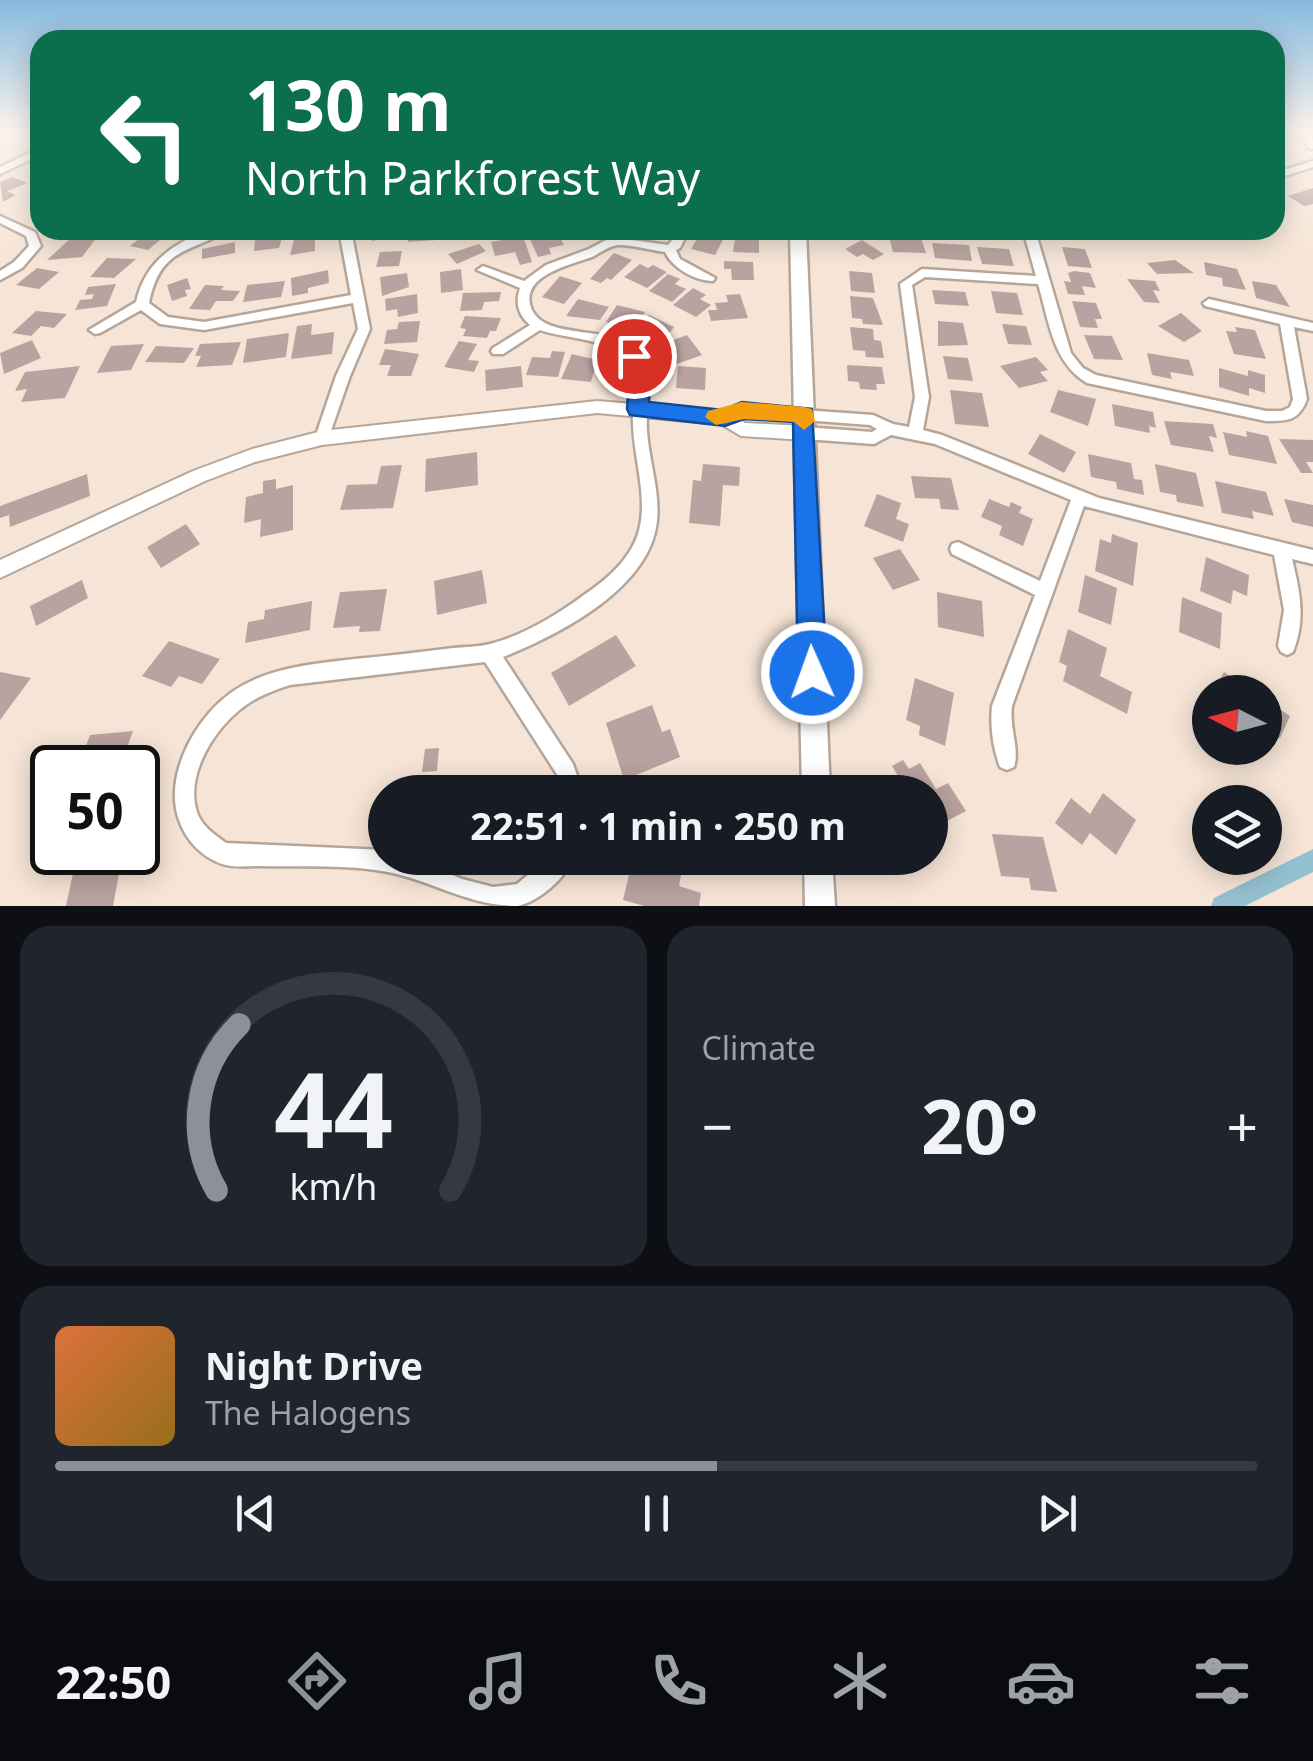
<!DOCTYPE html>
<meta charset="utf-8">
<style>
body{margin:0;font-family:"Noto Sans",sans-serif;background:#20242c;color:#f1f3f6;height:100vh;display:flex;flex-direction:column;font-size:38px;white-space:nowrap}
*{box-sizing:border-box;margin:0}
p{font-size:32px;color:#9ea1a6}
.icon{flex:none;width:55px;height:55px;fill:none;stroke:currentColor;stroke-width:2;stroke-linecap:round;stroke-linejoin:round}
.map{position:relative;height:906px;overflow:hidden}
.drawer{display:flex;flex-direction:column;gap:20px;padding:20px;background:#0d0f14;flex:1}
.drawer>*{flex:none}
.guide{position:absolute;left:30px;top:30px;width:1255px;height:210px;border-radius:30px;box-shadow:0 5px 25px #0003;background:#0b6e4f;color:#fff;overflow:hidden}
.needle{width:65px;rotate:276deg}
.controls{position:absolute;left:1192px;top:675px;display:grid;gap:20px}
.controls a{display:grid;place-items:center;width:90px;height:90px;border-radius:50%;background:#171b24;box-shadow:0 5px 25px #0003;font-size:50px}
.speed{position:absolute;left:30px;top:745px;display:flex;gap:20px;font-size:50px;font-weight:700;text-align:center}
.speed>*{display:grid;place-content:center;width:130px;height:130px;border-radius:50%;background:#171b24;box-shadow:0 5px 25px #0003;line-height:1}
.speed .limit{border:5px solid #111;border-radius:15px;background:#fff;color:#111}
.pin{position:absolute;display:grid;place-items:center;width:85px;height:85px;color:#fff;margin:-42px;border:5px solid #fff;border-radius:50%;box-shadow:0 2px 10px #0007}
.me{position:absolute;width:110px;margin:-55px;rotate:358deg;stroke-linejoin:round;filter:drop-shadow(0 0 8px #0008)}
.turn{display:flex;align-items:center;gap:35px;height:210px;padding:0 50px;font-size:45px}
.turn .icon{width:130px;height:130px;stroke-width:2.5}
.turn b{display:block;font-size:70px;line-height:85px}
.big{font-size:75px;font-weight:700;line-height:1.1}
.drawer .widget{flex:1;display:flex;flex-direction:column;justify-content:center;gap:15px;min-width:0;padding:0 35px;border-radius:30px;background:#20242c}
.drawer .dial{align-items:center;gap:0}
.dial svg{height:260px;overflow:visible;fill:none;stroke:#363941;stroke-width:7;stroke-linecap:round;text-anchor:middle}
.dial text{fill:#f1f3f6;stroke:none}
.song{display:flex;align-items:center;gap:30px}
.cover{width:120px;height:120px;border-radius:15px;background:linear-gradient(135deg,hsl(20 70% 55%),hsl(40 70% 35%))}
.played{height:10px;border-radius:5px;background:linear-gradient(90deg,#8c9099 55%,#363941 55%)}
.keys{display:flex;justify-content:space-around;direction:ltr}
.heat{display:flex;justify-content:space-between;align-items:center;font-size:55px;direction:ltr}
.drawer .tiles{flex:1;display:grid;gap:20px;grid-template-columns:1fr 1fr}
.widget:last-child{grid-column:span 2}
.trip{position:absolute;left:368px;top:775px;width:580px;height:100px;border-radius:50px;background:#171b24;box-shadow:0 5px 25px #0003;font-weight:700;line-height:100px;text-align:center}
.tab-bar{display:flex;height:160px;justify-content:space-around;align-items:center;background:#090b0e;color:#9ea1a6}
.tab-bar .icon{width:70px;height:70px}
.tab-bar .on{color:#8c9099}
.tab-bar b{font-size:45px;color:#f1f3f6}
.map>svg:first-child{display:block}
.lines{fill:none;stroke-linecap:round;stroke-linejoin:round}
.canal{fill:#94c0d2;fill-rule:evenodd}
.building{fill:#b9a3a0}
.minor-casing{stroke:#b6a699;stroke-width:5}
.tertiary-casing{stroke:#b6a699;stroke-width:4}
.secondary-casing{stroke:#b6a699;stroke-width:5}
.minor{fill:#fff;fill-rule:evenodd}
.tertiary{fill:#fff;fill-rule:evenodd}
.secondary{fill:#fff;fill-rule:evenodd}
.route{fill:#1a73e8;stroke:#114b97;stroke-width:2.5}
.slow{fill:#f59e0b}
</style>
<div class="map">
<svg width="1313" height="906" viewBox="0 0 1313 906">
<rect width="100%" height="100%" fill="#f6e5d6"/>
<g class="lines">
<!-- canal -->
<path class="canal" d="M1313 849V872L1245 906H1211L1214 898Z"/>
</g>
<!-- building -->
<path class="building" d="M12 177 27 183 7 191 16 195 3 202 0 182Z
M1313 188V204L1304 206 1288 196Z
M284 230 279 248 254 251 255 240 264 239 265 233Z
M315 230V251L290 255 296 232Z
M370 230H401L402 235 372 241Z
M406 230H436L437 240 408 242Z
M702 230 727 232 715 255 691 249Z
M149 231 166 235 148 250 130 246Z
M558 233 564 245 549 248 551 254 538 257 530 239Z
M736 233 759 234V253L733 252Z
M523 236 532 262 520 265 515 252 495 256 491 242Z
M72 237H97L82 257 47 260Z
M889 237 921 238 926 253 893 252Z
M862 240 884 254 873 260 863 254 857 257 845 249Z
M235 242V253L202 259V249Z
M932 243 969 245 972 261 935 258Z
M479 244 486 251 457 264 448 254Z
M977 247 1009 249 1014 266 982 264Z
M1062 247 1085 249 1092 268 1068 266Z
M402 251 399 266 376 267 380 252Z
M614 253 632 260 611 280 607 278 601 283 590 279Z
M107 258 136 259 114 278 90 277Z
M1175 260 1194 273 1157 274 1147 263Z
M724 261 753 262 754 280H732L731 269H724Z
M1204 262 1237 269 1246 290 1223 286 1222 278 1206 275Z
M640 264 648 268 653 265 667 272 647 288 624 277Z
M37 268 59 272 39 289 16 285Z
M461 269 463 290 441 293 440 272Z
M328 270 329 283 308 288V293L292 296 291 278Z
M849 271 872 273 875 293 851 291Z
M1074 271 1090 273 1096 288 1082 286 1085 295 1068 294 1064 281 1071 282 1068 273Z
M407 273 409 287 382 296 380 277Z
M668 274 680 279 675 284 686 289 672 302 649 291Z
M560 276 582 283 564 304 542 297Z
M187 278 191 289 185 290 187 296 172 301 167 285Z
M1127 279 1155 281 1160 291 1153 290 1160 303 1144 302Z
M285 281 281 297 243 302 247 285Z
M1252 281 1276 285 1290 307 1256 298Z
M116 284 107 306 75 310 80 300 92 299 94 294 85 295 88 287Z
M205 285 224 286 221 290 240 291 233 301H216L210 310 189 309Z
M693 288 706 295 700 299 711 305 696 317 673 305Z
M932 290 965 292 969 306 935 304Z
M991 291 1017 293 1023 315 996 313Z
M501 292 499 301 484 302 482 310 460 311 463 293Z
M417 294 418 313 398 317 397 309 386 311 385 299Z
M740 294 748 318 711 321 708 310H717L715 303 728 302 726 295Z
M850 296 873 298 883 325 863 324 862 319 852 318Z
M578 299 609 307 600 320 566 316Z
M1072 301 1096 303 1102 319H1095L1098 328 1080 327Z
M617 305 645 312 635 329 606 322Z
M36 311 67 314 54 328 41 326 31 336 12 333Z
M1181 313 1202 331 1184 342 1158 326Z
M649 315 674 327 661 345 646 340 651 333 639 330Z
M465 316 501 318 496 331H490L487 338 463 336 466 329 460 328Z
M420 321 417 342 384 344 387 330 397 329 399 322Z
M938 321 963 323 968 345 938 346Z
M312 324 311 335 334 332 332 354 291 359 297 326Z
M1002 324 1026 326 1032 345 1008 344Z
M850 327 873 329 874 340 881 341 884 358 866 357 865 351 853 350Z
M1235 327 1255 330 1266 359 1234 354 1226 331 1237 332Z
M289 333 286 357 243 363 247 339Z
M687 335 702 355 677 364 662 344Z
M1084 335 1112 336 1123 360 1094 359Z
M32 340 41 358 4 374 0 353Z
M459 341 477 344 468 360 479 361 474 372 444 367Z
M241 342 232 365 196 367 201 356H195L200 344Z
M144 344 131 370 97 373 111 346Z
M156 346 194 348 184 363 145 362Z
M385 349 419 354 411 376H387L391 365H379Z
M552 351 565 352 558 377 526 375 532 357 550 358Z
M1147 353 1189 360 1194 376 1170 372 1172 379 1152 375Z
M572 354 597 360 591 382 561 379Z
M943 356 968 358 973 381 948 379Z
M1036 357 1048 370 1040 372 1048 381 1019 388 1000 366Z
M847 365 882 367 885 384H876L877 390 860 389 859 382 848 381Z
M80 366 65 398 21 402 27 389 15 391 25 372Z
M521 366 523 387 486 391 485 370Z
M678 366 706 368 705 390 676 388Z
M1219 368 1248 376V370L1265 375V393L1249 388V396L1219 387Z
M950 390 982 393 989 427 955 424Z
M1058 390 1096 399 1088 426 1050 412Z
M1112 404 1153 412 1156 428 1149 426 1150 433 1115 426Z
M1164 421 1213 424 1217 438 1209 436 1214 452 1171 445Z
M1246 431 1268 436 1277 464 1229 455 1223 432 1247 437Z
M1040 434 1076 452 1064 473 1028 454Z
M1279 439 1313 440V462H1306L1313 473H1301Z
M477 452 478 485 425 492 426 459Z
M1088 454 1131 463 1134 479 1142 480 1144 495 1117 489 1116 482 1091 477Z
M703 464 740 467 739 486 723 485 720 526 689 523 693 480 701 481Z
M1155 464 1196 473 1204 507 1177 502 1176 495 1160 492Z
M402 465 393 508 340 510 347 485 377 484 381 466Z
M87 474 90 496 10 527 9 515 0 518V506Z
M911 476 951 478 959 510 941 509 939 499 915 498Z
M276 479V489L293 485V530L260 537 261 519 244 523 246 497 263 493V481Z
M1215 481 1266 492 1274 516 1252 511 1254 519 1222 513Z
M877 494 901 503 896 519 909 524 903 542 864 526Z
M989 499 1009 507 1011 502 1022 507 1019 513 1033 519 1023 546 999 535 1002 526 981 517Z
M1284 499 1313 505V527L1292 522Z
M186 524 200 544 161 568 147 547Z
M1112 534 1138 543 1133 586 1095 571 1100 539 1111 543Z
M900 549 920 580 893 590 873 558Z
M1206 557 1249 575 1247 596 1233 590 1231 604 1200 591Z
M482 570 487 603 437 615 434 581Z
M1085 575 1117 588 1111 625 1078 612Z
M82 580 88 598 36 626 30 606Z
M387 589 380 631 359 632 360 626 333 628 340 592Z
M937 592 982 601 984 637 938 627Z
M1182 597 1222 613 1220 649 1179 632Z
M312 601 310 630 245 643 248 622 264 619 265 610Z
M1068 629 1107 648 1100 676 1132 692 1127 714 1063 681 1067 666 1059 662Z
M616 635 636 666 569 706 551 673Z
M169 641 220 659 202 684 179 676 171 687 142 676Z
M0 672 31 678 0 720Z
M1224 672 1255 692H1213Z
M915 678 954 693 945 746 919 735 920 726 906 720Z
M1265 699 1290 716 1280 738 1265 728Z
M652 705 662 732 670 729 680 757 624 780 606 723Z
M133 731 120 768H78L90 735Z
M439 748 437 771 422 772 425 749Z
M903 760 909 769 920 763 936 789 948 783 966 811 930 830V792H908L892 766Z
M1103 793 1136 820 1116 855 1090 833 1082 845 1055 823 1071 798 1090 814Z
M992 834 1043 837 1057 892 1031 890 1029 878 1001 876Z
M103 852H123L113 906H66L76 859Z
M633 858H684L679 886 701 893 699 906H644L623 900Z"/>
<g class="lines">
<defs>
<path id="minor" d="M1298 131H1308L1313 139V149L1309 148Z
M40 148V155L0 174V167Z
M1313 161V167L1275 179V173Z
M0 216 35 232 41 246 22 268 0 280V271L14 262 29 246 26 236 0 223Z
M211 230H229C190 253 160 247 149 303L168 317 204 322 351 295 339 230H351L370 329 350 376 327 442 322 444 315 438 336 376 358 329 353 303 204 330 160 324 141 310 100 333 95 334 89 330 136 302C145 262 174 242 211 230Z
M625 230H639L625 239 668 245 673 239 662 230H675L685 238 680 248 676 250 680 259 715 278 713 281C696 281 672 268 665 252 650 250 634 245 619 245 610 245 600 253 592 257 570 265 517 276 532 310 547 341 612 324 636 350 656 372 645 404 647 431 649 461 660 491 657 521 650 589 558 635 503 657L573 764 583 792H563L558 776 485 662 290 685C275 690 260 695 246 705 215 727 183 776 198 815 204 828 215 835 226 843L385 850V858H411L462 879 493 887 517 884 548 858H573C566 878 539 901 518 906 469 906 433 881 388 872 347 864 302 867 260 866 247 866 234 868 222 864 197 855 181 834 176 809 170 775 188 737 210 712 247 669 303 665 355 659 388 656 420 652 453 648 465 647 478 647 490 644 522 636 557 615 584 595 606 580 629 561 638 534 650 496 631 453 633 414 634 400 637 383 633 369 623 338 567 340 540 330L503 354H493L491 351 493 348 530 325C518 315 515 302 520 288L477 270 483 266 524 281 546 265 589 249Z
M1023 230H1035L1071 353 1083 368 1096 375 1266 411H1282L1290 407 1293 399 1280 324 1205 306 1203 303 1209 299 1313 323V331L1294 327 1307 399C1299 421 1288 421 1266 421L1087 383C1052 362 1049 320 1038 284L925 277 912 285 929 397 923 430 942 435 1099 498 1313 550V564L1292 559C1300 591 1306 620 1293 652L1287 655 1281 652 1278 646 1284 610 1274 555 1084 506 1012 706C1009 727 1020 750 1014 767L1007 770 1000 767C993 748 990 726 992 706L1035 595 952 554 950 549 952 544 958 542 1040 581 1071 500 935 444 891 435 874 444 805 439 798 433 805 427 872 432 877 429 870 425 804 420 797 415 804 410 873 415 893 424 909 427 915 397 900 284 922 269 1036 276Z"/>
<path id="tertiary" d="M597 401 723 411 742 404 804 409 812 415 804 421 744 416 739 419 745 423 805 426 814 433 805 440 741 436 721 424 597 413 322 445 255 462 205 481 0 578V560L193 471 252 449 322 431Z"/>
<path id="secondary" d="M790 230H806L830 792H802Z
M804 858H832L835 906H805Z"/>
</defs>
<!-- minor casing -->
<use href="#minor" class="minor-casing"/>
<!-- tertiary casing -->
<use href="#tertiary" class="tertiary-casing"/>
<!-- secondary casing -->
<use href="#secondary" class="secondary-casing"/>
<!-- minor -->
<use href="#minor" class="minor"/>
<!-- tertiary -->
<use href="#tertiary" class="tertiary"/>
<!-- secondary -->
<use href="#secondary" class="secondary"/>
</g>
<!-- sky -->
<linearGradient id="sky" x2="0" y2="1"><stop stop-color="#86b9df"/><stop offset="0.51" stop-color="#fbf3ed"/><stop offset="1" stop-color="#fbf3ed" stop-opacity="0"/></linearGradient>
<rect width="1313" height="258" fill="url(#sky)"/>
<!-- route -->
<path class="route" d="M634 349 641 351 651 368 649 402 723 410 742 402 812 409 827 673 822 683 812 687 803 683 798 673 793 422 744 419 725 426 630 415 627 409 630 368 624 356Z"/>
<!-- slow -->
<path class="slow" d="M742 402 804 407 812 409 815 421 804 430 794 422 744 419 716 425 705 417 708 411Z"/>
</svg>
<div class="controls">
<a><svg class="needle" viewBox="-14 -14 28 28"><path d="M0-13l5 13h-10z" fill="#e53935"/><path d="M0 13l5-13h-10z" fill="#9ea1a6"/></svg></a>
<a><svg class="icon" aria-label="layers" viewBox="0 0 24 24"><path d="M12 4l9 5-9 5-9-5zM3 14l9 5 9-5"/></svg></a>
</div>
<div class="speed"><div class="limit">50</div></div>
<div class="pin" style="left:634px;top:356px;background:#d93025"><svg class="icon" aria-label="arrive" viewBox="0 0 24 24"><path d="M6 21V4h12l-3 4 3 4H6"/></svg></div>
<svg class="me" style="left:812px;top:673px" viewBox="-20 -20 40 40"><circle r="17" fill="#1a73e8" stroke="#fff" stroke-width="3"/><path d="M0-11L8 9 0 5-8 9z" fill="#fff"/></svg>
<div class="trip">22:51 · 1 min · 250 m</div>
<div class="guide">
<div class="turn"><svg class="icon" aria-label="left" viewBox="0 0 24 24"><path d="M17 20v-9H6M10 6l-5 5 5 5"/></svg><div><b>130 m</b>North Parkforest Way</div></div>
</div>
</div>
<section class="drawer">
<div class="tiles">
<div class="widget dial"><svg viewBox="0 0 100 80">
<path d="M14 69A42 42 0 1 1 86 69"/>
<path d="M14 69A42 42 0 0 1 21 18" stroke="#8c9099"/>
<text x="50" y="56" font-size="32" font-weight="700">44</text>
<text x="50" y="72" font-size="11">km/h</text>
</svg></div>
<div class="widget"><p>Climate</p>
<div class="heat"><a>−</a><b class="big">20°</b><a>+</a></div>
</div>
<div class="widget">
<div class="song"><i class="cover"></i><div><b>Night Drive</b><p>The Halogens</p></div></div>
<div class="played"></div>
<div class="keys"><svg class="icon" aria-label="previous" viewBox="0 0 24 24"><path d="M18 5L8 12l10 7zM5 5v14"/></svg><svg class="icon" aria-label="pause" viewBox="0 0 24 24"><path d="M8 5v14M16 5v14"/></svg><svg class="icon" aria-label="next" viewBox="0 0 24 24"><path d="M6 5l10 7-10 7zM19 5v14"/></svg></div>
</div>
</div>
</section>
<nav class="tab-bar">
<b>22:50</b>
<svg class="icon on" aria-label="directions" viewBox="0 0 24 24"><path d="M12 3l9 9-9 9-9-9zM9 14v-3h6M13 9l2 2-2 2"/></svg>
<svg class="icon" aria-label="music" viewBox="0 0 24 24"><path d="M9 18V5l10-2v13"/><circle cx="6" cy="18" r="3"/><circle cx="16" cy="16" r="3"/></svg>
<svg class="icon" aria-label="phone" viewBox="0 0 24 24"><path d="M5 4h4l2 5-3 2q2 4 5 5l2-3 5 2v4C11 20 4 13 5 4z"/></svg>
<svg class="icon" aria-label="climate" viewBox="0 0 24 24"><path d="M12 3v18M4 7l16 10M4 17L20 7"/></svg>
<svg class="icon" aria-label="car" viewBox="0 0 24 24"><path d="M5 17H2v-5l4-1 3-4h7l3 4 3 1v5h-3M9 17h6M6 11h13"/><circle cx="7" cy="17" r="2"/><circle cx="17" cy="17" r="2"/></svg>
<svg class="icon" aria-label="filters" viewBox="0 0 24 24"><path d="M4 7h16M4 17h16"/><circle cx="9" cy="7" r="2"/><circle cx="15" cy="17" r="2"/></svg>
</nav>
